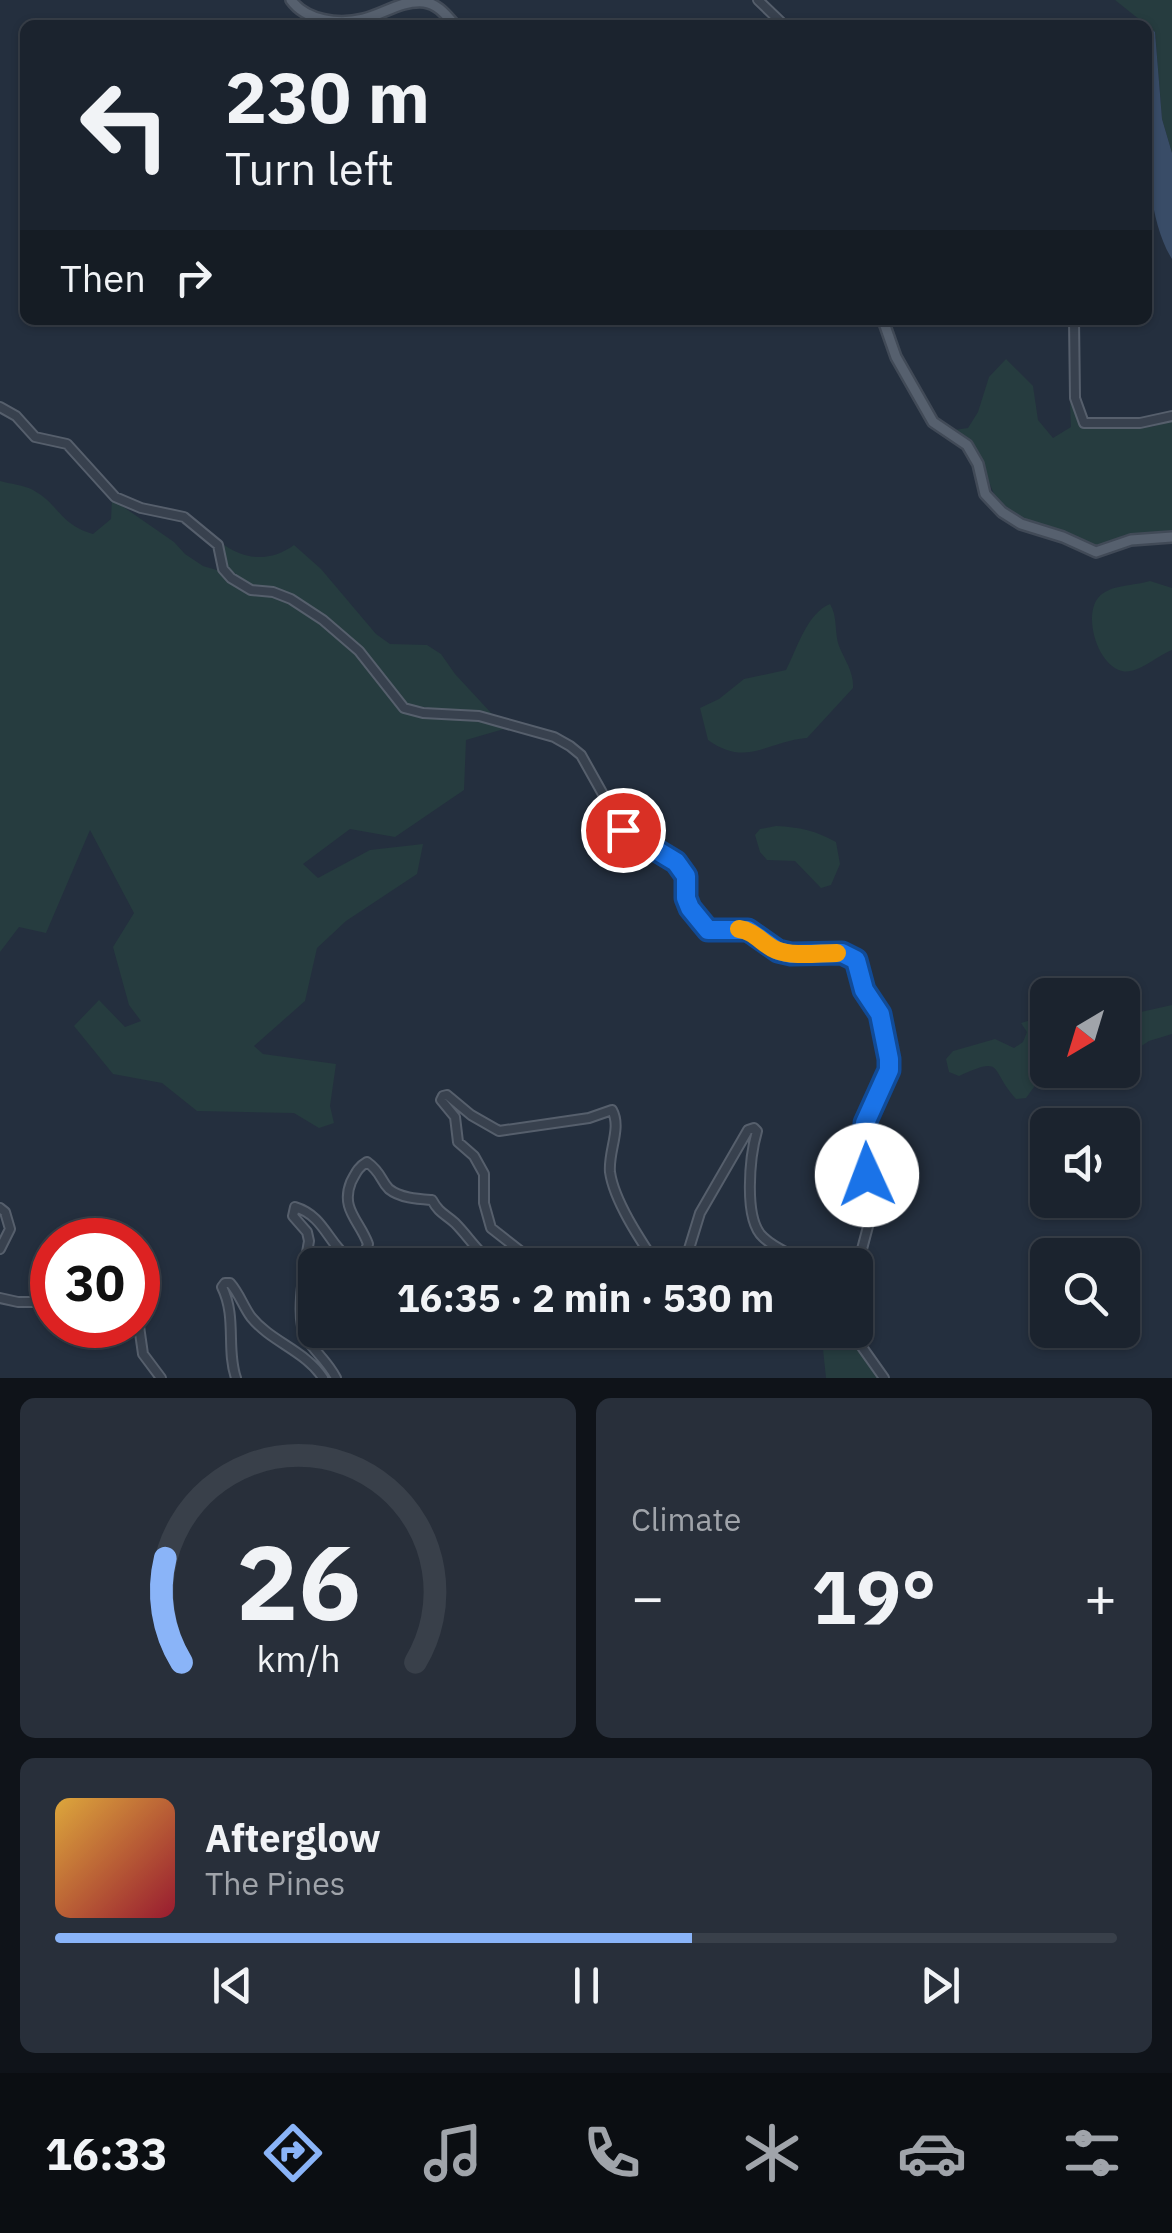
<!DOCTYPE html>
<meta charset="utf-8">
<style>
body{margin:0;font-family:"IBM Plex Sans",sans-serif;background:#282f3a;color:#f1f3f6;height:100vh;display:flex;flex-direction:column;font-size:38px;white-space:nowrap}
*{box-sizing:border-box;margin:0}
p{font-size:32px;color:#a0a4aa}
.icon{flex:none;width:55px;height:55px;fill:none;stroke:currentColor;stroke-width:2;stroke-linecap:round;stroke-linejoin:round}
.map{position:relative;height:1378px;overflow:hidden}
.sheet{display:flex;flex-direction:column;gap:20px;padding:20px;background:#0f1319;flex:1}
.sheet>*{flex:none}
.banner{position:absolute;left:20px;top:20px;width:1132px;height:305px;border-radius:15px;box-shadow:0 2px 8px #0004,0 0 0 2px #39404a;background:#1b232e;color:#f1f3f6;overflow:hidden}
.needle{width:65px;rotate:218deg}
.fabs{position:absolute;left:1030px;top:978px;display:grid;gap:20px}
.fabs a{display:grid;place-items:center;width:110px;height:110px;border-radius:15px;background:#1b232e;box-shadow:0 2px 8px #0004,0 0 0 2px #39404a;font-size:50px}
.speed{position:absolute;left:30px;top:1218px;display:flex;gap:20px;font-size:50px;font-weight:700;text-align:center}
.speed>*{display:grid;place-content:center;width:130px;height:130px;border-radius:50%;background:#1b232e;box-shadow:0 2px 8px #0004,0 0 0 2px #39404a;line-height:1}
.speed .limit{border:15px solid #d22;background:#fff;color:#111}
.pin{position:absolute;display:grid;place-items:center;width:85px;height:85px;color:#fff;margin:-42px;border:5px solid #fff;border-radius:50%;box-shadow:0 2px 10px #0007}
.me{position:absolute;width:110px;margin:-55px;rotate:358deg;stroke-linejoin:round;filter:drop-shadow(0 0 8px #0008)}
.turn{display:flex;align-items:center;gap:35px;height:210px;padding:0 40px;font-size:45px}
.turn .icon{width:130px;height:130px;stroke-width:2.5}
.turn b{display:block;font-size:70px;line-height:85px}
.then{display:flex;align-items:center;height:95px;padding:0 40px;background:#0003;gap:20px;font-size:38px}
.big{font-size:75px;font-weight:800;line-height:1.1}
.sheet .card{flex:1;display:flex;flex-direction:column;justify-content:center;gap:15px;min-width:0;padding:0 35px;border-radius:15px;background:#282f3a}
.sheet .dial{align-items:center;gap:0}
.dial svg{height:260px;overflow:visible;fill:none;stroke:#39404a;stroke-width:7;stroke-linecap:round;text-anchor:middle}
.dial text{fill:#f1f3f6;stroke:none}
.song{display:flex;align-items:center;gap:30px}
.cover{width:120px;height:120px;border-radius:15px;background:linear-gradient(135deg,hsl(40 70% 55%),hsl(350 70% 35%))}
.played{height:10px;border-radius:5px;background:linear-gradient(90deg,#8ab4f8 60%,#39404a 60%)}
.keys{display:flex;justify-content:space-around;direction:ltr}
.heat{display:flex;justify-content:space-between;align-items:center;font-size:55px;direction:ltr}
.sheet .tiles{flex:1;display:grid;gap:20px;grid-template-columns:1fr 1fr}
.card:last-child{grid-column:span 2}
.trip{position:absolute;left:298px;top:1248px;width:575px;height:100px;border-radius:15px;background:#1b232e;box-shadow:0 2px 8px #0004,0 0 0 2px #39404a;font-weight:800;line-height:100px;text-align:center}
.dock{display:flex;height:160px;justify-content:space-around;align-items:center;background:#0b0e12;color:#a0a4aa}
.dock .icon{width:70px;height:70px}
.dock .selected{color:#8ab4f8}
.dock b{font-size:45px;color:#f1f3f6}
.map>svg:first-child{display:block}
.green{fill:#263c3f}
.water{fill:#394c67}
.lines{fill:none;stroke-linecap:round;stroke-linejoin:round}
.minor-casing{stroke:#565f6c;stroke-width:12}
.major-casing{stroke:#414a57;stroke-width:14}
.minor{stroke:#38414e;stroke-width:8}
.major{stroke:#56606e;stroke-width:9}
.route-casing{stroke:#114b97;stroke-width:25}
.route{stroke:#1a73e8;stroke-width:18}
.slow{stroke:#f59e0b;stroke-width:18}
</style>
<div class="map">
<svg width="1172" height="1378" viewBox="0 0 1172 1378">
<rect width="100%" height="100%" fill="#242f3e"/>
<!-- green -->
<path class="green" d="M1115 0H1172V153L1162 119 1155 32Z
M1006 359 1033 386 1038 420 1053 438 1071 427 1070 402 1079 422 1086 426 1152 427 1172 420V532L1124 535 1102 547 1083 543 1063 531 1011 514 996 499 974 445 954 430 968 428 978 412 989 377Z
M0 481C10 484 24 485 33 490 60 505 59 524 93 534L111 519 112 499 174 542 185 554 203 566 220 571 247 592 286 600 305 610 354 650 409 713 479 720 504 729 466 740 464 790 395 837 350 829 303 864 318 878 370 850 423 844 417 874 346 921 317 948 305 1001 254 1046 263 1054 336 1064 330 1106 334 1123 319 1128 294 1113 197 1111 162 1083 113 1074 74 1026 99 1000 125 1027 141 1021 129 1005 113 947 134 913 90 830 46 933 19 927 0 952Z
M220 542C244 560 269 563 294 545L321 569 376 634 390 644 427 645 441 654 455 674 493 715 407 705 356 643 325 617 289 594 249 584 226 567Z
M1150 581 1172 588V650C1158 655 1137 675 1122 671 1098 666 1083 617 1098 598 1109 584 1135 586 1150 581Z
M830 604C838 617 834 632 839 646 845 661 854 672 853 688L807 738C767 741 747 768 708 740L700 708 719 699 744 679 786 670C797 649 807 613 830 604Z
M776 826C800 827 816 831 836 842L840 864 831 885 821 888 795 861 767 860 760 852 755 835 760 829Z
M1172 1005V1034L1149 1041 1123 1058V1016Z
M1031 1020 1047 1021V1069L1026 1098 1016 1099C989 1069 1005 1055 959 1076L949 1072 946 1059 953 1051 995 1039 1014 1048 1023 1042 1027 1032 1021 1023Z
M821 1330H845L878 1378H826Z"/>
<!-- water -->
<path class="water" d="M1148 26 1155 32 1162 119 1172 153V259C1139 207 1145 87 1148 26Z"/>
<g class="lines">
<defs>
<path id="minor" d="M758 0 784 25
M1074 320 1075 398 1084 423H1140L1172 416
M0 407 16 416 35 437 67 444 115 497 141 508 184 517 218 545 223 569 231 578 251 590 273 592 291 599 323 620 359 651 404 708 423 713 479 716 554 737 570 746 581 755 623 830 676 861 686 876V898L690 908 708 930H747L778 951 791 954 842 953 856 959 864 990 880 1014 889 1070 865 1123 867 1175 875 1200 857 1268 855 1292
M0 1208 5 1212 10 1229 0 1249
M528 1265V1257L491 1228 484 1203V1174L474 1156 458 1142 455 1117 441 1100 443 1096 447 1095 471 1115 499 1131 589 1118 612 1110C622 1128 608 1151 610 1172 614 1201 641 1241 657 1265
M684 1265 700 1213 748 1130 754 1128 757 1131C750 1155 743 1219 763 1237 776 1250 795 1255 810 1265
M0 1298 18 1302H52
M138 1319 143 1354 161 1378
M688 1330 695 1336 699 1330
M850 1330 884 1378
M236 1378C226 1349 237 1317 222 1287L225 1283H230C239 1293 243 1306 251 1317 271 1342 306 1351 323 1378
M336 1378C328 1362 316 1353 306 1338 294 1319 305 1264 309 1241L307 1232 293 1216 295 1207C325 1216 328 1245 351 1260 361 1257 365 1254 368 1244 360 1221 340 1209 351 1182 356 1173 357 1168 367 1162 382 1173 380 1180 389 1189 400 1198 418 1199 432 1200 439 1213 445 1214 455 1223 470 1238 478 1254 497 1265"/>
<path id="major" d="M291 0C306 21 339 25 363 19 384 14 401 0 424 2 438 4 446 15 455 25
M883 320 896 357 933 422 967 445 978 464 985 494 1002 512 1021 524 1063 537 1096 552 1131 540 1172 537"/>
</defs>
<!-- minor casing -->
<use href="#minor" class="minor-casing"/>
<!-- major casing -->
<use href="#major" class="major-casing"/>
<!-- minor -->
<use href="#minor" class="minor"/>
<!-- major -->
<use href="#major" class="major"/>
</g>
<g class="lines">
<defs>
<path id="route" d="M623 830 676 862 686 876V898L690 908 708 930H748L778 951 791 954 842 953 856 960 864 990 880 1014 889 1059V1070L865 1123 867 1175"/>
</defs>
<!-- route casing -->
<use href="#route" class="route-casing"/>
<!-- route -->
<use href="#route" class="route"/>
<!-- slow -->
<path class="slow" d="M739 929C755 931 762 944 776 950 793 957 819 953 837 953"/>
</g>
</svg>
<div class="fabs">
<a><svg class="needle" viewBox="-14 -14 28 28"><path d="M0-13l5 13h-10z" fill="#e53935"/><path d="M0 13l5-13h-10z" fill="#a0a4aa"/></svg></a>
<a><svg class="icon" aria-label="sound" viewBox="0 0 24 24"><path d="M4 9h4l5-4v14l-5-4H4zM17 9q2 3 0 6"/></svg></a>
<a><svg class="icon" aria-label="search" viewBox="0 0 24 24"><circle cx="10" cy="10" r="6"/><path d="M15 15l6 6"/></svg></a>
</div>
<div class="speed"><div class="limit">30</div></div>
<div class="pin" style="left:623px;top:830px;background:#d93025"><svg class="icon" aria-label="arrive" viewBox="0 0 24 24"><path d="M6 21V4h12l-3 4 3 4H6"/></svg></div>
<svg class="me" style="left:867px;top:1175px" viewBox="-20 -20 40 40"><circle r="19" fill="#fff"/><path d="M0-13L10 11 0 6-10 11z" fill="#1a73e8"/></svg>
<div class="trip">16:35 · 2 min · 530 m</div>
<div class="banner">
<div class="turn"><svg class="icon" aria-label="left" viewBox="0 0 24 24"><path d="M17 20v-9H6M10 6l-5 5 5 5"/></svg><div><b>230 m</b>Turn left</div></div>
<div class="then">Then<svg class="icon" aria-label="right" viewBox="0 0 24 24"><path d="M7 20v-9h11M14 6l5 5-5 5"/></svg></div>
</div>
</div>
<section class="sheet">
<div class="tiles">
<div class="card dial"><svg viewBox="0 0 100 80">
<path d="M14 69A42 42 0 1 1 86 69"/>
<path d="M14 69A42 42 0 0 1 9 37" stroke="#8ab4f8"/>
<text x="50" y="56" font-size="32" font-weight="700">26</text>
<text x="50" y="72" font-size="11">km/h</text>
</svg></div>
<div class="card"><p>Climate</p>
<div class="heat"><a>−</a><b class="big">19°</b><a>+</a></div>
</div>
<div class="card">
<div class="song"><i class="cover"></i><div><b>Afterglow</b><p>The Pines</p></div></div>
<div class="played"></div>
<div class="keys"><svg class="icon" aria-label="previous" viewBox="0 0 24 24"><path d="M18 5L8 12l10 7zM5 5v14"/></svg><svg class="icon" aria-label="pause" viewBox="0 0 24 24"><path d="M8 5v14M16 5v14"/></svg><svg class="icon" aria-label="next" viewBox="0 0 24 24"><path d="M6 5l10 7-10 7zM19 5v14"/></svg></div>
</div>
</div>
</section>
<nav class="dock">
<b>16:33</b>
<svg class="icon selected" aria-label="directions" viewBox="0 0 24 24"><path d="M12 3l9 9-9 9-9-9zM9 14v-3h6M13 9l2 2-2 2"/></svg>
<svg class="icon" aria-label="music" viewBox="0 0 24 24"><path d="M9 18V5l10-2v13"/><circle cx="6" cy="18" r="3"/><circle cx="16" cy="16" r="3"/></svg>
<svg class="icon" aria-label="phone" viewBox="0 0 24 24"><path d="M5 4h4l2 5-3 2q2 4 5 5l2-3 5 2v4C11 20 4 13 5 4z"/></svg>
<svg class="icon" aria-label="climate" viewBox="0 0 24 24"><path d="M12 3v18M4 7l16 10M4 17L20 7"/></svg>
<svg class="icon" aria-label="car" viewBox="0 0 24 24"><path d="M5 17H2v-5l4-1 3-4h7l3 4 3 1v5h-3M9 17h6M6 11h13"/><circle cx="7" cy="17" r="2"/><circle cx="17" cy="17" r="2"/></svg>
<svg class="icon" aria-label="filters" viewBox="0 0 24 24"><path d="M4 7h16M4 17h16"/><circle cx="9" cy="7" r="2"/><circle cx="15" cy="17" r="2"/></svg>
</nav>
